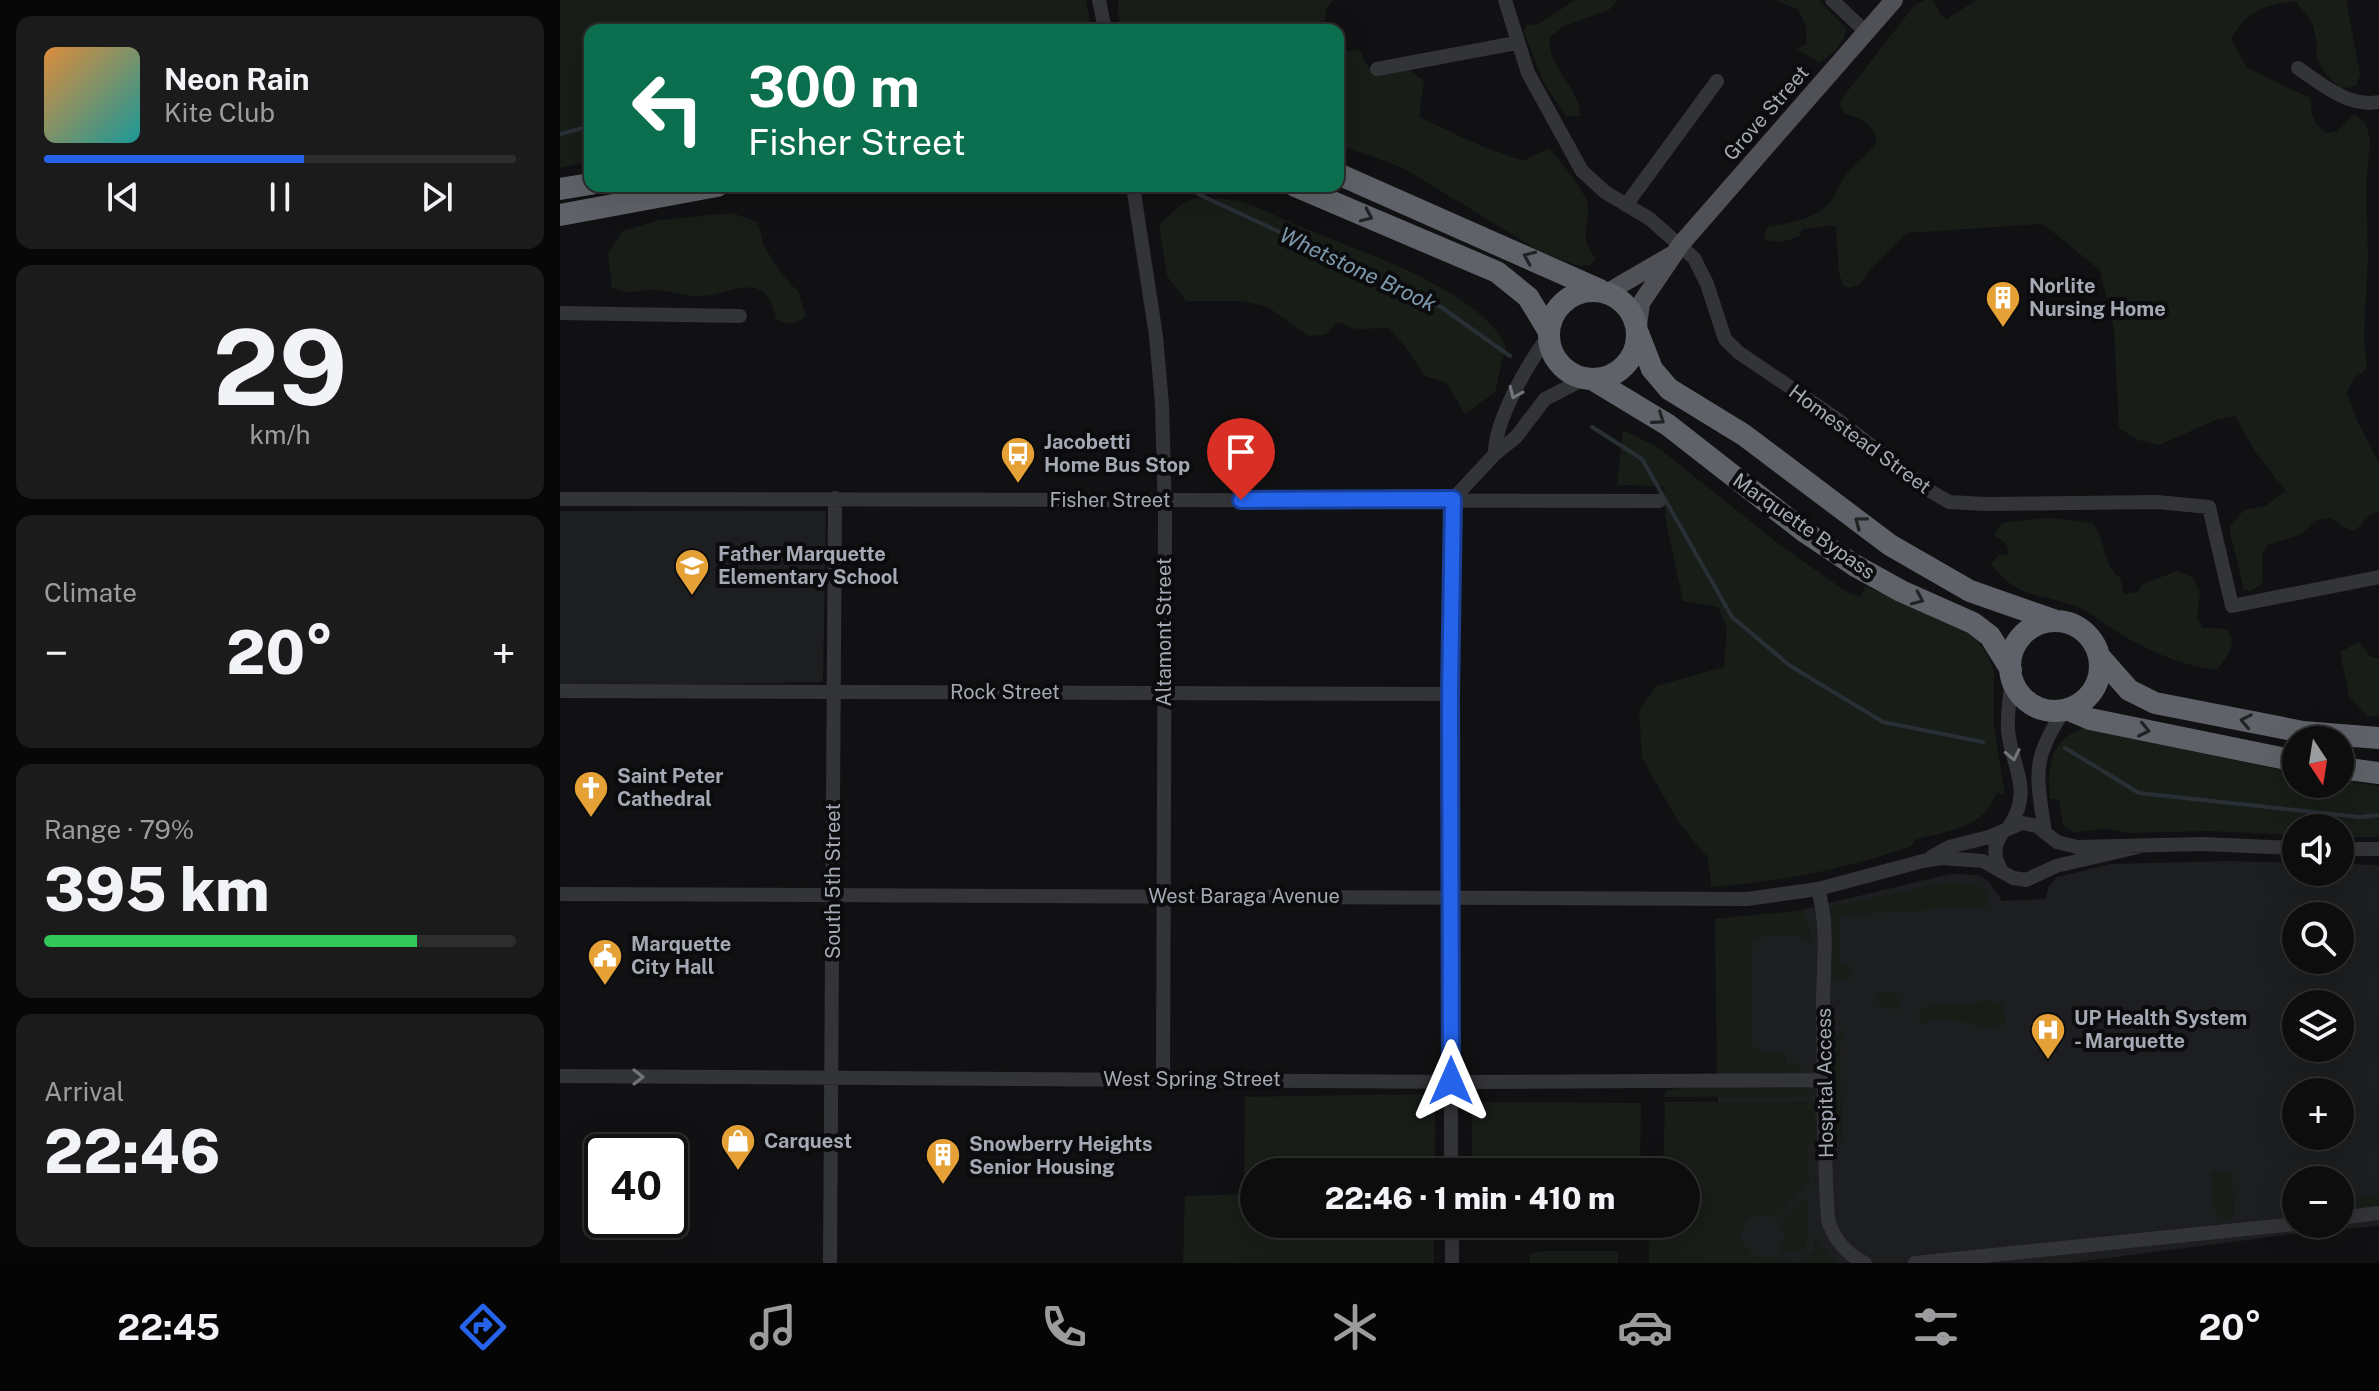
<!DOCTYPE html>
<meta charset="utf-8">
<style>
body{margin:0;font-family:"Public Sans",sans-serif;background:#1b1b1c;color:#f1f3f6;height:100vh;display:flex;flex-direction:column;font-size:30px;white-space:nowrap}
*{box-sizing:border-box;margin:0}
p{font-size:26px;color:#9a9c9e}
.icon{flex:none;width:44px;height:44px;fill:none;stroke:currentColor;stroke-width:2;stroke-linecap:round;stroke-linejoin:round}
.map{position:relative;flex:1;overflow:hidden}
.side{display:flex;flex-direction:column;gap:16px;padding:16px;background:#070708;width:560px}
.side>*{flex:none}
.guide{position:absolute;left:24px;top:24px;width:760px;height:168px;border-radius:16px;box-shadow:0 8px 32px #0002,0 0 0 2px #2d2d2e;background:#0b6e4f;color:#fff;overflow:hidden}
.needle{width:52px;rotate:168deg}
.tools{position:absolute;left:1722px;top:726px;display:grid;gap:16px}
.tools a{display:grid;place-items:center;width:72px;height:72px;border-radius:50%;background:#0d0d0e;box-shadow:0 8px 32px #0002,0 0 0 2px #2d2d2e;font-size:40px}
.speed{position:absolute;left:24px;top:1134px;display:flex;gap:16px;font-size:40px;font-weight:700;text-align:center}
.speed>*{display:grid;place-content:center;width:104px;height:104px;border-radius:50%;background:#0d0d0e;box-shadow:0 8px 32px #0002,0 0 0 2px #2d2d2e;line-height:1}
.speed .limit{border:4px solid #111;border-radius:12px;background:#fff;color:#111}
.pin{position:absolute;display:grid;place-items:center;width:68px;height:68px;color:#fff;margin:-82px -34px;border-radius:50% 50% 50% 0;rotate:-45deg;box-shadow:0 0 8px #0007}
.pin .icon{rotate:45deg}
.me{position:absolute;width:88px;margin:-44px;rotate:0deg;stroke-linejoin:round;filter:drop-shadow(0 0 6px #0008)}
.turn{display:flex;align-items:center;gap:28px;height:168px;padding:0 32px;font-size:36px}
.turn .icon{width:104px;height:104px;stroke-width:2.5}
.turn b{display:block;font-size:56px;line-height:68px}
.big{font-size:60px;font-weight:800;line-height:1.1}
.side .widget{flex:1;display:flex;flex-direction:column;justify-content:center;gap:12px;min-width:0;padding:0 28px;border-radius:16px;background:#1b1b1c}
.side .dial{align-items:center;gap:0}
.dial b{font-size:104px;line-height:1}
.song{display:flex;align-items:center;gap:24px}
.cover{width:96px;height:96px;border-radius:12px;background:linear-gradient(135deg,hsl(30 70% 55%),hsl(180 70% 35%))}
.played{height:8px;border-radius:4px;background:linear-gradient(90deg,#2563eb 55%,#2d2d2e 55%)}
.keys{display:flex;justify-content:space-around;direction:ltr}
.heat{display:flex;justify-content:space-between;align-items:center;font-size:44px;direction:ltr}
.charge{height:12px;border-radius:6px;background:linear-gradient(90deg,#34c759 79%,#2d2d2e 0)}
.trip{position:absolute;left:680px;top:1158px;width:460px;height:80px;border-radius:40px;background:#0d0d0e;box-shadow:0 8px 32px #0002,0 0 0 2px #2d2d2e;font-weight:800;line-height:80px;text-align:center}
.tab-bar{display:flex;height:128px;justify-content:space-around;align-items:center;background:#050506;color:#9a9c9e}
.tab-bar .icon{width:56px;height:56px}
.tab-bar .active{color:#2563eb}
.tab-bar b{font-size:36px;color:#f1f3f6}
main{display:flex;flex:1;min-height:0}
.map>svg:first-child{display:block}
.built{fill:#1d1e20;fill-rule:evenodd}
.green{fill:#181d18}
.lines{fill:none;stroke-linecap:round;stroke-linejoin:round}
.stream{stroke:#293035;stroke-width:4}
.minor{stroke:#333437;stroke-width:14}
.major{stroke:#4f5156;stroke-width:18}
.highway{stroke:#5f6268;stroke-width:22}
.oneway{stroke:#212224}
.oneway2{stroke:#71747b}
.route-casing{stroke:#184099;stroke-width:20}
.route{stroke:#2563eb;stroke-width:14}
.labels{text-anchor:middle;stroke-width:8;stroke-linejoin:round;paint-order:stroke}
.street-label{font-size:20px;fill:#a4a9b3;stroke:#0c0c0e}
.poi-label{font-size:20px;font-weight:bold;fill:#a4a9b3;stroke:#0c0c0e;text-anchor:start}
.water-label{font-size:22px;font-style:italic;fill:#7c98ac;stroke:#0c0c0e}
</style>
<main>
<section class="side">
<div class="widget">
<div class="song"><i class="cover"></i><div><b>Neon Rain</b><p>Kite Club</p></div></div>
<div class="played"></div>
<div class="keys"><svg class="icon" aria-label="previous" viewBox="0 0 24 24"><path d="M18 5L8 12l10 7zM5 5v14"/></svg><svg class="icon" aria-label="pause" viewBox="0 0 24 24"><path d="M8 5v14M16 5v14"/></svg><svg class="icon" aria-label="next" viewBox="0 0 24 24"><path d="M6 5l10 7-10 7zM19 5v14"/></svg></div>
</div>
<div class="widget dial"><b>29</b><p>km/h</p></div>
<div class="widget"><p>Climate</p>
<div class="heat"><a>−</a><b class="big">20°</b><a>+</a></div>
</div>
<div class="widget"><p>Range · 79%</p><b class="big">395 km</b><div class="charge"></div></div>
<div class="widget"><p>Arrival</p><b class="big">22:46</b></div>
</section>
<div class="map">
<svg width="1819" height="1263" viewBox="0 0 1819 1263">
<rect width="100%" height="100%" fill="#111113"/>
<!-- built -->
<path class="built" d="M0 511H266L263 682 0 687Z
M1671 861 1736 863V872H1780V864L1819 865V1226L1757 1231 1508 1263H1108L1126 1224V1172L1158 1102 1155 919 1232 912 1390 874 1419 875 1429 882 1442 901 1485 899 1489 886 1497 877 1550 864ZM1736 916H1780V960H1736ZM1736 1004H1780V1048H1736ZM1736 1092H1780V1136H1736ZM1736 1180H1780V1224H1736Z"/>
<!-- green -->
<path class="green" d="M0 0H526L532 30H30V161L0 168Z
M559 0H773L766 10 763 30H562L557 9Z
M1015 0H1057L1049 10 1004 26 990 37C985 66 1022 89 1020 116H1006L984 83 963 30 968 24 977 25Z
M1213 0H1259L1287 29C1283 44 1272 55 1259 63L1237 49 1247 44 1246 27 1238 9Z
M1364 0H1373L1380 14 1387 19 1416 0H1786L1800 74 1796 86 1781 89 1767 75 1756 58 1757 42 1752 22 1736 1C1703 6 1689 9 1671 38L1687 68 1750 98C1752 115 1752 125 1768 133L1777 131 1794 114 1806 124 1810 141 1806 188 1808 255 1804 336 1807 369 1794 378 1787 393 1796 418 1819 463V512L1811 514 1795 531 1783 527 1771 518 1757 520 1740 535 1709 544 1702 555 1703 583 1691 591 1684 590 1669 527 1684 510 1705 506 1726 491 1696 453 1675 416 1658 419 1599 445 1578 440 1559 428 1554 329 1540 270 1483 224 1347 233 1308 272 1301 283 1291 288 1284 286 1279 274 1276 227 1268 226 1242 229 1240 236 1222 242 1204 240 1207 227C1232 223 1259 219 1274 197 1278 191 1279 185 1283 179 1292 166 1307 156 1317 142 1313 125 1303 118 1285 114L1280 106 1283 97 1353 7Z
M799 50 811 71 847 68 864 81 859 117 919 145 963 161 989 148C998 157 1027 194 1028 205 1029 233 1019 232 1035 259L1031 265 1019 266 981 252 843 168 778 144V51Z
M636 198C650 199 666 198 679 201 701 207 721 219 741 227 801 252 914 287 946 345L935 392 905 414 887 383 865 376 847 349 829 328 796 329 778 322 765 335 748 336 708 307 682 301H626L607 276 599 224 623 203Z
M172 213 198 222 204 246 220 272 239 293 246 316C235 325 228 325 216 319 214 307 210 294 198 289 180 283 158 297 137 296 123 296 109 290 94 290 74 289 76 296 52 288L48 253 63 231 99 220Z
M1063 430 1096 446 1219 544 1288 593 1300 597 1305 586 1401 629 1416 639 1428 656 1434 672V726L1445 795 1437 793C1424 829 1386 831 1354 840L1352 846C1286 869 1220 882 1151 887L1148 858 1119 823 1082 758 1079 711 1096 686 1164 667 1167 628 1158 607 1123 601 1106 522 1104 486 1057 485Z
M1488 518 1532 523C1547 539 1541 563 1560 578L1564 594 1577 592 1583 584 1617 571 1632 577 1640 593 1637 619 1643 628 1667 629C1678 646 1668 655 1657 670 1617 664 1588 651 1554 630 1542 622 1530 612 1517 607 1482 593 1456 599 1431 564L1439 555 1449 554 1446 543 1434 535 1442 523Z
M1799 642 1811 657 1819 658V717L1807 716 1789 696 1780 652Z
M1523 728 1736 773V784H1780V780L1819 786V837H1780V828H1736V835L1648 831 1572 833 1546 829 1513 832 1503 826 1499 799H1490C1487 767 1489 741 1523 728Z
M1390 882 1415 884 1425 889 1429 906 1279 915 1280 964H1289L1291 972 1287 980 1282 981 1273 977 1270 966 1273 951 1271 910 1273 906Z
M1244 910 1252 941H1242L1241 936H1205L1194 942 1191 953 1192 1045 1199 1053H1225L1226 1064 1240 1063 1241 1074H1157L1155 919Z
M1336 992 1340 1008 1337 1011 1334 1007H1319L1318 994Z
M1431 1001 1444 1005 1446 1024 1425 1027 1404 1022 1378 1020 1366 1023 1358 1020 1362 1007Z
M1282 1031 1285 1033 1280 1043 1282 1142 1276 1138 1275 1130 1273 1042 1276 1035Z
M1118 1088H1242L1254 1096 1103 1097 1107 1090Z
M875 1094V1172H694V1224H874V1263H623L625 1196 684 1194 685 1097Z
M912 1102 1081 1103 1080 1172H912Z
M1105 1102H1253L1256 1143 1248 1144 1249 1184 1216 1218C1196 1209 1181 1220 1181 1241L1193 1256 1212 1257 1236 1262 1244 1259 1254 1249 1255 1237 1277 1263H1089L1088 1224H1126V1172H1103Z
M1651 1171H1672L1674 1211 1672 1218 1664 1220C1649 1208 1651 1189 1651 1171Z
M1819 1196V1205L1780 1211V1197Z
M1248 1197 1246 1247 1242 1251 1226 1254 1220 1250 1225 1236 1221 1223Z
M982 1251H1058V1263H970V1254Z"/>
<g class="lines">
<!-- stream -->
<path class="stream" d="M0 134 30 126
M638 194 881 307 950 356
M1032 427 1082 459 1172 617 1229 665 1323 722 1423 742
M1505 748 1579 793 1799 817 1819 815"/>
<!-- minor -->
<path class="minor" d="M539 0 545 30
M945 0 968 73 1022 171 1045 192 1090 219 1134 258 1147 284 1165 339 1178 352 1277 419 1370 491 1389 502 1425 504 1597 502 1649 507 1672 606 1819 577
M1272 0 1306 32
M1738 68C1761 84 1789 108 1819 102
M817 69 956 43
M573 186 596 336 602 404 605 515 603 1079
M1066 205 1157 81
M0 313 180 316
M935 454C934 422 968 363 988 337
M0 499 1099 501
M0 691 890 694
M1449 827C1474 788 1452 770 1448 730 1447 713 1450 696 1452 679
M1485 833C1477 777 1470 760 1504 711
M1780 849H1819
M1371 857 1389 847 1429 837 1462 823 1477 826 1497 842 1517 847 1643 844 1736 848
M1442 871C1433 858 1433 845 1443 832
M1258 889C1269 928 1263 965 1263 1005 1264 1076 1263 1148 1268 1220 1274 1239 1286 1254 1305 1263
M0 894 1187 899 1258 889 1363 861 1382 858 1423 861 1453 878 1466 880 1496 866 1578 847
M0 1076 906 1082 1264 1080
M891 1172 890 694 893 499 935 454 956 437 985 399 1024 379
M1780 1218 1819 1213
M892 1224V1263
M270 1263 275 498
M1355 1263 1736 1224"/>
<!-- major -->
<path class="major" d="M1048 292 1110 256
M1078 326 1081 303 1121 244 1334 0"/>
<!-- highway -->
<path class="highway" d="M778 174 1040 290
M735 186 937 272 968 297 988 330
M0 189 30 184
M0 215 157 186
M989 335a44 44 0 1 1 88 0a44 44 0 1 1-88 0Z
M1078 333 1092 369 1109 389 1184 435 1330 545 1410 591 1493 620
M1032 379 1108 425 1245 532 1294 565 1341 591 1413 623 1430 636 1451 670
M1450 666a45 45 0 1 1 90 0a45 45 0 1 1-90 0Z
M1539 656 1569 690 1595 703 1743 732 1819 738
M1509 710 1530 719 1736 761
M1780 768 1819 773"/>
</g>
<!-- one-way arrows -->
<defs><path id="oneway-chevron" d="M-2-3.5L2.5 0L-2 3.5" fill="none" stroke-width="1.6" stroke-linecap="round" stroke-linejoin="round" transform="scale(2)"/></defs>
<g class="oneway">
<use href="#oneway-chevron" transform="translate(807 216) rotate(24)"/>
<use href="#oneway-chevron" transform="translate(969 257) rotate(-156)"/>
<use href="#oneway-chevron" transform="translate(1099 419) rotate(35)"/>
<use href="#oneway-chevron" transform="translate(1300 522) rotate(-143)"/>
<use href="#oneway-chevron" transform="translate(1358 599) rotate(24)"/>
<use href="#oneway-chevron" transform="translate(1686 721) rotate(-169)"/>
<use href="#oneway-chevron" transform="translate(1584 730) rotate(12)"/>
</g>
<g class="oneway2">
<use href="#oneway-chevron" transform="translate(955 393) rotate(114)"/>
<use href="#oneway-chevron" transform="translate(1453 755) rotate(78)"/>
<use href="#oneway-chevron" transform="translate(78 1077)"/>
</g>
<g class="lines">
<defs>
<path id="route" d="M681 500 893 499 890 694 891 1081"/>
</defs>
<!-- route casing -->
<use href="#route" class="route-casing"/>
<!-- route -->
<use href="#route" class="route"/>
</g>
<!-- icons -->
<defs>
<symbol id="building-pin" viewBox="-11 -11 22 30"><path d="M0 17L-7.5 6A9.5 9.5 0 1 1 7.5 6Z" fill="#e6a136" stroke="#0c0c0e"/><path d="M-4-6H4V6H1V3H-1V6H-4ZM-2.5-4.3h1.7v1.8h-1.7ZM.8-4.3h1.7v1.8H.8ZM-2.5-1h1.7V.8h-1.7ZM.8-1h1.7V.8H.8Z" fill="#fff"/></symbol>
<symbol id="bus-pin" viewBox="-11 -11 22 30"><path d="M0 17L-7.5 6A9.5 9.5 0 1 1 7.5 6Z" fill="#e6a136" stroke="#0c0c0e"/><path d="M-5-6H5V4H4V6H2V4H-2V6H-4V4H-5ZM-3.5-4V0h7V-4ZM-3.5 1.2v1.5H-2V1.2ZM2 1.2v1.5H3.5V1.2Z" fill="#fff"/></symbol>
<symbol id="school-pin" viewBox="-11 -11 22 30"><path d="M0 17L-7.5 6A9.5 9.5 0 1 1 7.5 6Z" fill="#e6a136" stroke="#0c0c0e"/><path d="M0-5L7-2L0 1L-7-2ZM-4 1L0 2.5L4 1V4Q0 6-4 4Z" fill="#fff"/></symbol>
<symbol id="church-pin" viewBox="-11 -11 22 30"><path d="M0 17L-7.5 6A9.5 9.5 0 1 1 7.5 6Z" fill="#e6a136" stroke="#0c0c0e"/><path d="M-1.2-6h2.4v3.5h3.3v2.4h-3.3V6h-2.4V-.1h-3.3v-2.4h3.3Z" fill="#fff"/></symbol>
<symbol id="civic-pin" viewBox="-11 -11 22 30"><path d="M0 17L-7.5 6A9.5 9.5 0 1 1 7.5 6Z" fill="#e6a136" stroke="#0c0c0e"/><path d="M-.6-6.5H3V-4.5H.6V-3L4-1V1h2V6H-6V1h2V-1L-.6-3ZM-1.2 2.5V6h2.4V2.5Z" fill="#fff"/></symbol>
<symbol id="hospital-pin" viewBox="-11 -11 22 30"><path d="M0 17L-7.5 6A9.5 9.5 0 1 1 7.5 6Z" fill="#e6a136" stroke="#0c0c0e"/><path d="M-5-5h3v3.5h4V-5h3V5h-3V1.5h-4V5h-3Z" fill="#fff"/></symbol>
<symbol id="shop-pin" viewBox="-11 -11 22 30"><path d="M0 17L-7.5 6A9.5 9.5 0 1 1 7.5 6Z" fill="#e6a136" stroke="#0c0c0e"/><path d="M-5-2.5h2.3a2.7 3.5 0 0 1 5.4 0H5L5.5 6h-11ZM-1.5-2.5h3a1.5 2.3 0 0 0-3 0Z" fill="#fff"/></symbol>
</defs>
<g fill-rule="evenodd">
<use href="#building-pin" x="1423" y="278" width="40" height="54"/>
<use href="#bus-pin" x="438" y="434" width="40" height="54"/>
<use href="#school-pin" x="112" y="546" width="40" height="54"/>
<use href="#church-pin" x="11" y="768" width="40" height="54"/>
<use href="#civic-pin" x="25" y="936" width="40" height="54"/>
<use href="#hospital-pin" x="1468" y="1010" width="40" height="54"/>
<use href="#shop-pin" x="158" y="1121" width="40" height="54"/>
<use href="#building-pin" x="363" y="1135" width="40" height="54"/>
</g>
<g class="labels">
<!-- street labels -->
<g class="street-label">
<text transform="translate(1206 113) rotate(-49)" y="7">Grove Street</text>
<text transform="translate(1300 439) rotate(36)" y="7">Homestead Street</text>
<text x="550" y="507">Fisher Street</text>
<text transform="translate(1244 526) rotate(35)" y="7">Marquette Bypass</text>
<text transform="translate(604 632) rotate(-90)" y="7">Altamont Street</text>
<text x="445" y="699">Rock Street</text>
<text transform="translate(273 881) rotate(-90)" y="7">South 5th Street</text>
<text x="684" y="903">West Baraga Avenue</text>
<text x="632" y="1086">West Spring Street</text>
<text transform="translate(1265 1083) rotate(-91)" y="7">Hospital Access</text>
</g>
<!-- poi labels -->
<g class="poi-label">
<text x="1469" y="293">Norlite<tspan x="1469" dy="23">Nursing Home</tspan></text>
<text x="484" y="449">Jacobetti<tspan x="484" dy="23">Home Bus Stop</tspan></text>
<text x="158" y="561">Father Marquette<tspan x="158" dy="23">Elementary School</tspan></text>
<text x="57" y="783">Saint Peter<tspan x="57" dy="23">Cathedral</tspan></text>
<text x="71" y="951">Marquette<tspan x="71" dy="23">City Hall</tspan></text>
<text x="1514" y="1025">UP Health System<tspan x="1514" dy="23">- Marquette</tspan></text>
<text x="204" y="1148">Carquest</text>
<text x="409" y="1151">Snowberry Heights<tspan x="409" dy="23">Senior Housing</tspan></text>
</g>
<!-- water labels -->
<g class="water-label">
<text transform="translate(798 269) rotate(25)" y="8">Whetstone Brook</text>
</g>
</g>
</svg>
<div class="tools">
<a><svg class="needle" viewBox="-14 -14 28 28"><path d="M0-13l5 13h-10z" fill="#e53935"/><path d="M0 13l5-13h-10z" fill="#9a9c9e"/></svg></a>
<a><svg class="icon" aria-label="sound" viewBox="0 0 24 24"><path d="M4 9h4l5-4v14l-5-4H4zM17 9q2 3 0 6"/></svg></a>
<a><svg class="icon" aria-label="search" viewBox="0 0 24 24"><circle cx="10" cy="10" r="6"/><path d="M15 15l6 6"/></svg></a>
<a><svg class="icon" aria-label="layers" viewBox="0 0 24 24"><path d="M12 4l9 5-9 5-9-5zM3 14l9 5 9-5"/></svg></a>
<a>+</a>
<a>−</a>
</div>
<div class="speed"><div class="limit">40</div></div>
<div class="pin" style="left:681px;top:500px;background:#d93025"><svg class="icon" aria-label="arrive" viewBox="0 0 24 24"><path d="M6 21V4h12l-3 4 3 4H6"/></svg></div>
<svg class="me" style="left:891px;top:1081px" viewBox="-20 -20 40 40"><path d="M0-17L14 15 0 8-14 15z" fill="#2563eb" stroke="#fff" stroke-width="4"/></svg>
<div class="trip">22:46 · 1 min · 410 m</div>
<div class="guide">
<div class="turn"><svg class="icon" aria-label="left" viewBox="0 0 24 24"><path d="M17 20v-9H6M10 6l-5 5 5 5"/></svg><div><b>300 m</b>Fisher Street</div></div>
</div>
</div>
</main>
<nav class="tab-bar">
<b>22:45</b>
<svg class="icon active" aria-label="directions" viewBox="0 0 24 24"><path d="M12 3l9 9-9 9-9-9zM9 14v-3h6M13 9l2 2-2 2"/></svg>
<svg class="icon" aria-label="music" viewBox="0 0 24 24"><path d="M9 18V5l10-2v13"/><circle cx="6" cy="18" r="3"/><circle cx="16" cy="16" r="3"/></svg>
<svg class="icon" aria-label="phone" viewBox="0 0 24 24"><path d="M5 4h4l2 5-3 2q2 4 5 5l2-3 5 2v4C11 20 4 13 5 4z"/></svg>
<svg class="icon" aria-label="climate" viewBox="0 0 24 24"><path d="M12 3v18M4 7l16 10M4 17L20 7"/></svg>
<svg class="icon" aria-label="car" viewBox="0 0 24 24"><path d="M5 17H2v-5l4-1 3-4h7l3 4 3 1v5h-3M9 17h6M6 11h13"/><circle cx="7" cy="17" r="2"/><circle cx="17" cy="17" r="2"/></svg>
<svg class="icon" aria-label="filters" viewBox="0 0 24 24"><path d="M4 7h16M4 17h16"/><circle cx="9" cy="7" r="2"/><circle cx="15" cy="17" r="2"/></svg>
<b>20°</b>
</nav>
